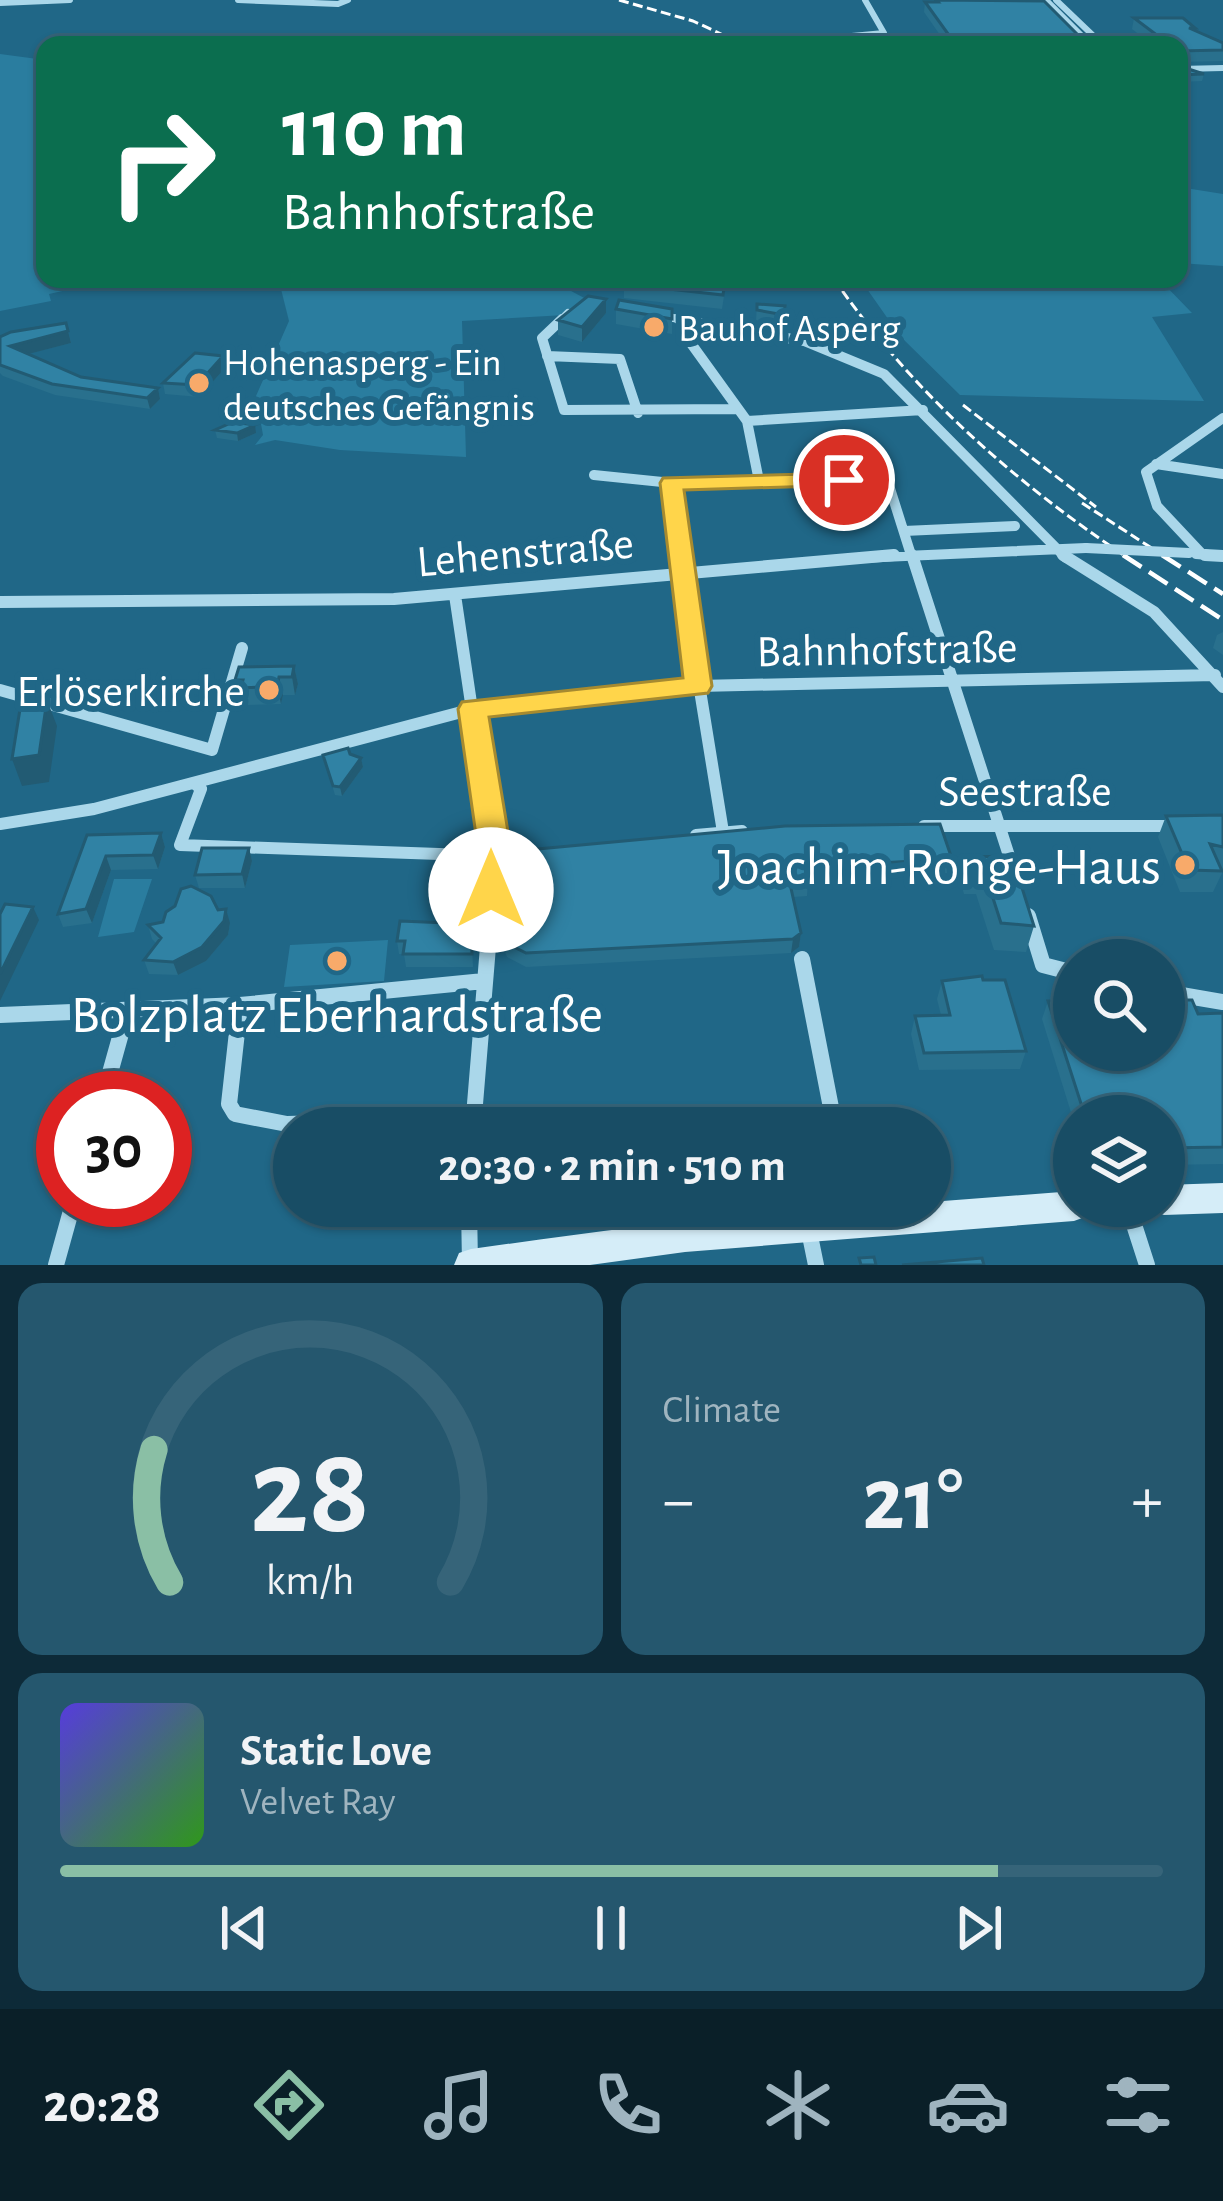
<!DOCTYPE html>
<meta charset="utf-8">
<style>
body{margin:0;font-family:"Alegreya Sans",sans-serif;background:#25576e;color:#f1f3f6;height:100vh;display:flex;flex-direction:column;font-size:45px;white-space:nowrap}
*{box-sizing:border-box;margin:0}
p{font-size:39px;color:#9fb4bf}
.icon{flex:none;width:66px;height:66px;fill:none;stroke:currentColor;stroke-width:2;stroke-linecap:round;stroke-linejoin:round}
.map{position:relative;height:1265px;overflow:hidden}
.panel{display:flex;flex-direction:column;gap:18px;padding:18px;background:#0d2a38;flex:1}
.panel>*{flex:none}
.hud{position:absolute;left:36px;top:36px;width:1152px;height:252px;border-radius:24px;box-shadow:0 3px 9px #0004,0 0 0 3px #366479;background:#0b6e4f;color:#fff;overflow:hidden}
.buttons{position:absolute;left:1053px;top:939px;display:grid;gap:24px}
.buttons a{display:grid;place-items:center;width:132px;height:132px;border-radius:50%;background:#184d65;box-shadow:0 3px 9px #0004,0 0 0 3px #366479;font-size:60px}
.speed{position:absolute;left:36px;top:1071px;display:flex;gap:24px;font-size:60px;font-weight:700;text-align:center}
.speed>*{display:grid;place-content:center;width:156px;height:156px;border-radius:50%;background:#184d65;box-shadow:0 3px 9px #0004,0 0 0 3px #366479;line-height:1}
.speed .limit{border:18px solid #d22;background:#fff;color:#111}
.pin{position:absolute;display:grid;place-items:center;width:102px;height:102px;color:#fff;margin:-51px;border:6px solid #fff;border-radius:50%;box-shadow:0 3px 12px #0007}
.me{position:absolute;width:132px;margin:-66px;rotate:0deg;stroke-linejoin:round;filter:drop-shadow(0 0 9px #0008)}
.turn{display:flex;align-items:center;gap:42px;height:252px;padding:0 48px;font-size:54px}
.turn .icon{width:156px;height:156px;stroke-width:2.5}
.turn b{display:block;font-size:84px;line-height:102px}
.big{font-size:90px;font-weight:600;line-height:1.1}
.panel .card{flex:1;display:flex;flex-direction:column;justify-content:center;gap:18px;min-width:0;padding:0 42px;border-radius:24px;background:#25576e}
.panel .dial{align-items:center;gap:0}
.dial svg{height:312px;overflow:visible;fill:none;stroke:#366479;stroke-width:7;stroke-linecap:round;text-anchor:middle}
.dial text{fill:#f1f3f6;stroke:none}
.song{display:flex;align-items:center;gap:36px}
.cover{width:144px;height:144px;border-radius:18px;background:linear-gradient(135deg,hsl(250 70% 55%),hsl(110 70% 35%))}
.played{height:12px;border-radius:6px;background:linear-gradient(90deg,#8abfa5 85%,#366479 85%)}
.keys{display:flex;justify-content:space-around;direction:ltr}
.heat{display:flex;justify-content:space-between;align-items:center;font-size:66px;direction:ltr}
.panel .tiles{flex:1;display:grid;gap:18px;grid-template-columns:1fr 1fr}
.card:last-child{grid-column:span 2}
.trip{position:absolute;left:273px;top:1107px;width:678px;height:120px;border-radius:60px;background:#184d65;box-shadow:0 3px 9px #0004,0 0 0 3px #366479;font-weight:600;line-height:120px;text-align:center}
.dock{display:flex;height:192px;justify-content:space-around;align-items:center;background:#0a1f28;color:#9fb4bf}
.dock .icon{width:84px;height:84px}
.dock .selected{color:#8abfa5}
.dock b{font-size:54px;color:#f1f3f6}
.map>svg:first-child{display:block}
.green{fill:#2a7d9f}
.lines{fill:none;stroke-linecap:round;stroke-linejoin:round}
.minor-far4{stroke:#aad7ea;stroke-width:6}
.minor-far3{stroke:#aad7ea;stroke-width:8}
.minor-far2{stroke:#aad7ea;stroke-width:10}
.minor-far1{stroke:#aad7ea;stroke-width:12}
.minor{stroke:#aad7ea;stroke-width:16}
.secondary{fill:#d5edf8;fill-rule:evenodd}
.rail-far1{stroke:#fff;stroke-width:3;stroke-dasharray:10 4.5;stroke-linecap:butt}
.rail{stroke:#fff;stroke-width:4.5;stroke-dasharray:22 9;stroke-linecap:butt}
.minor-bridge{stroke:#aad7ea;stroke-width:10}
.wall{fill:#29708d}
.shaded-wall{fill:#225b73}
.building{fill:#3082a4;stroke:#225b73;stroke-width:3}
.route{fill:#ffd54a;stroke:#a68a30;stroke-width:3}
.poi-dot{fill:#f8aa6a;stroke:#206787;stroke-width:4.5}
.labels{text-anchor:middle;stroke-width:12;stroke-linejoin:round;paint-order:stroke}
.far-poi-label{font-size:39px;fill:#fff;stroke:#206787;text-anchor:start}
.street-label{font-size:45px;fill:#fff;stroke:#206787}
.poi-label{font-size:45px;fill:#fff;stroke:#206787;text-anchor:end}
.near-poi-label{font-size:54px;fill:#fff;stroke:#206787;text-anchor:end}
</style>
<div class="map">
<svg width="1223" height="1265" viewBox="0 0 1223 1265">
<rect width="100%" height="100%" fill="#206787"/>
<!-- green -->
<path class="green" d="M0 54 45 60V279H116L49 294 51 301 0 311Z
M1179 187 1223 194V266L1179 263Z
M246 279H603L556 283 588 300 565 315 462 321 466 457 340 450 275 440 255 445 263 435 256 396 289 321 281 289Z
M860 279H1159L1192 313 1152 317 1204 401 960 395 900 336Z
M114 879H152L134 932 98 937Z
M388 940 384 981 284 987 290 945Z"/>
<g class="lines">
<!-- minor-far4 -->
<path class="minor-far4" d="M238 0 338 4 348 0
M1046 0 1091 45
M1056 0 1103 45
M0 3 70 0
M841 37 884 33 865 0
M1179 69 1223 68"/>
<!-- minor-far3 -->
<path class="minor-far3" d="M661 316 698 322
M559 322 568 313"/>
<!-- minor-far2 -->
<path class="minor-far2" d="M562 319 542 338 564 410 738 409
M678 319 804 341 884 374 1066 558
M688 321 690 342 747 421 759 481
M547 356 620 359 638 413
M747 421 923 410
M1156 464 1223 474
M594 475 672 483 887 479 912 558
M672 483 679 558
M904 531 1015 526
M1196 554 1223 556
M1202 554 1157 506 1146 472 1223 418
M860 558 1086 548"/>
<!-- minor-far1 -->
<path class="minor-far1" d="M678 555 723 832
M912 555 1012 865
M1063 555 1154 612 1223 687
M1205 555 1223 556
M455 595 495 865
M0 602 394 599 894 555
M0 690 212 750
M212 750 242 648
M194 783 201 789 180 845 496 856 533 852
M0 824 94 809 473 709 578 696 698 686 1215 675
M924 826H1174
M696 835 742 831"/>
<!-- minor -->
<path class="minor" d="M1011 862 1013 868
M1028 916 1043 965 1074 973
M802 959 835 1128
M1164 992 1223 1002
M240 1005 229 1104 235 1114 287 1124 473 1119
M0 1015 240 1005 484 981
M103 1098 127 1012
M473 1128 495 862
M469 1206 470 1264
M1128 1206 1147 1265
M809 1231 816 1265
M56 1265 74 1200"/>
<!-- secondary -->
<path class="secondary" d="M1223 1183V1213L1164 1215 1153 1211 1151 1206H1164V1185Z
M1074 1191V1206H1090L1085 1217 1074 1221 685 1252 590 1265H454L459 1253 471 1249C623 1228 776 1206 930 1206V1202Z"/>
<!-- rail-far1 -->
<path class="rail-far1" d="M619 0 693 21 745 45
M834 279C913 393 1013 481 1128 558
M963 405 1096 507
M1082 503 1167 558"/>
<!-- rail -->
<path class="rail" d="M1123 555 1223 620
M1162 555 1223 594"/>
<!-- minor-bridge -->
<path class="minor-bridge" d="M1086 548 1189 553"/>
</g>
<!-- wall -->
<path class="wall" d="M935 0 1044 1 1087 45H947L924 12 925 2H935Z
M1134 18 1195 28V30L1223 43V61L1179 62V45H1153L1132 29Z
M1179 66 1204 74 1202 81 1179 82Z
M624 284 724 296 722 309 624 298Z
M606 299V313L582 342 558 335V320Z
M757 304 785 306 783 326 756 321Z
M616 309H672V334L616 324Z
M66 323 71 343 27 354 81 377 158 388 160 399 150 409 55 395 3 376 0 373V337Z
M225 368 199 397 165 394 163 383Z
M215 430 256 433 238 441 217 438Z
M1223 632V655L1213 648 1217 635Z
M294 666 298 684 295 695H283L281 704 245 705 243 698H239L235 680Z
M350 754 361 758 363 767 342 796 335 795 323 755Z
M1223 815V871L1213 892H1180L1158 837 1166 816Z
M161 833 165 847 158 869 111 870 92 923 63 927 58 914 87 835Z
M249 848 252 861 245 888H199L195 875Z
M1012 856 1034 926 1026 952 994 950 976 894H964L961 884 967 857Z
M952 859 949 873 808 880 807 896 793 897 801 933 799 947 791 953 526 967 507 957 503 947 502 933 508 868Z
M218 910 230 923 228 935 206 961 178 975 149 974 144 960 157 944 152 939 148 925Z
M471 924 473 967H406L404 954H399L397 941Z
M983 980 1026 1051 1020 1069 919 1070 911 1034 915 1016 941 1015 937 999 942 981Z
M1048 1001 1198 1014 1223 1013V1164L1164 1165V1116H1074V1122L1042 1019Z"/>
<!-- shaded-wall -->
<path class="shaded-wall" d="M606 299V313L582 342V327Z
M68 331 71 343 13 358 10 346Z
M223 356 225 368 199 397 197 385Z
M158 388 160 399 150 409 147 398Z
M255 425 256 433 238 441 237 433Z
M294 666 298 684 295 695 292 677Z
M279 677 283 695 281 704 277 686Z
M47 700 57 726 49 782 22 786 12 759Z
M361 758 363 767 342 796 340 787Z
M161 833 165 847 158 869 153 855Z
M249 848 252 861 245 888 242 874Z
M106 856 111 870 92 923 86 909Z
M33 907 39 920 0 1001V974Z
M226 909 230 923 228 935 206 961 178 975 173 962Z
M801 933 799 947 791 953 793 939Z"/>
<!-- building -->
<path class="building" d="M936 0 1044 1 1087 44 956 45 925 2H938Z
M1134 18H1183L1195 28H1189L1223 43V50L1179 51V45H1170Z
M1179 66 1204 74 1179 75Z
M626 279H717L725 281 723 295 624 284Z
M588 296 606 299 582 327 558 320Z
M619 300 672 309V319L616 309Z
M757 304 785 306 784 315 757 310Z
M66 323 68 331 10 346 81 377 158 388 147 398 52 384 0 365V337L11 332Z
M195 353 223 356 197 385 163 383Z
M233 422 255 425 237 433 215 430Z
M294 666 292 677H279L277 686 241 688 243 680H235L239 667Z
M47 700 39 755 12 759 21 703Z
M348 748 350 754 361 758 340 787 333 786 323 755Z
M1223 815V847L1210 844 1222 871 1189 870 1166 816Z
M940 824 952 859 805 867 808 883 790 884 801 933 793 939 526 953 506 943 502 933 508 868 512 859 527 850 785 826Z
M161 833 153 855 106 856 86 909 58 914 87 835Z
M202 848H249L242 874 195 875Z
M1012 856 1034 926 1001 923 983 867H970L967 857Z
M191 886 211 896 218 910 226 909 224 921 202 947 173 962 144 960 161 938 148 925 163 922 166 912 175 906 181 889Z
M5 904 33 907 0 974V914Z
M400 921 471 924 472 954H403L405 941H397Z
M982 976 983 980H1005L1026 1051 924 1053 915 1016 950 1015 942 981Z
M1164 1000H1192L1198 1014 1223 1013V1147L1164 1148V1116H1085L1048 1001H1074V1050H1164Z
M874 1257 876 1265H861L859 1258Z
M982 1258 984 1265H902Z"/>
<!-- route -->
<path class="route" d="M844 473 852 475V485L684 490 712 686 708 693 489 717 512 856 503 899 491 903 479 899 475 890 479 856 458 709 462 702 683 678 660 483 663 478Z"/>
<!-- markers -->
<g class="poi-dot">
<circle cx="654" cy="327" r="12"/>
<circle cx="199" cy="383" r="12"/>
<circle cx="269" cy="690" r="12"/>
<circle cx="1185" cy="865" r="12"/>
<circle cx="337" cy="961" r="12"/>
</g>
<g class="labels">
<!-- far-poi labels -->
<g class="far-poi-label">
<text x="678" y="341">Bauhof Asperg</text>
<text x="223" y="375">Hohenasperg - Ein<tspan x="223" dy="45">deutsches Gefängnis</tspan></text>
</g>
<!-- street labels -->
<g class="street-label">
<text transform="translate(525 551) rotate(-5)" y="16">Lehenstraße</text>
<text transform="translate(887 648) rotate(-1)" y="16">Bahnhofstraße</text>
<text x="1025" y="806">Seestraße</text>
</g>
<!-- poi labels -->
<g class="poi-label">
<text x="245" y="706">Erlöserkirche</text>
</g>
<!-- near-poi labels -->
<g class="near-poi-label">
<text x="1161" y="884">Joachim-Ronge-Haus</text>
<text x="337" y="1032" text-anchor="middle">Bolzplatz Eberhardstraße</text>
</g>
</g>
</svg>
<div class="buttons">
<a><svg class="icon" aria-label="search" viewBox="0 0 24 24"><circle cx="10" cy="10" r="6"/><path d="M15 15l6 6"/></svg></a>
<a><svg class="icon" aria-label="layers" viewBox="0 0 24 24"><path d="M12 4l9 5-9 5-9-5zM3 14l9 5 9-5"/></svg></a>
</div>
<div class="speed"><div class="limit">30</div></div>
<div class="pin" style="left:844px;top:480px;background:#d93025"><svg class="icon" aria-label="arrive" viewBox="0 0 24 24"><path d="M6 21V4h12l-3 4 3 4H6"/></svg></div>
<svg class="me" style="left:491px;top:890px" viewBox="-20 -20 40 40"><circle r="19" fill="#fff"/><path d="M0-13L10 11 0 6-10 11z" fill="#ffd54a"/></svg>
<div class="trip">20:30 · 2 min · 510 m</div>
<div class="hud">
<div class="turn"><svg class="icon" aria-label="right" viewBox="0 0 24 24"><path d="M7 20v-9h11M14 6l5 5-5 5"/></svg><div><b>110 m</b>Bahnhofstraße</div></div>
</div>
</div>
<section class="panel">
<div class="tiles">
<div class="card dial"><svg viewBox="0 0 100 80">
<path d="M14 69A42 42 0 1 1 86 69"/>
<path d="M14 69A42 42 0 0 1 10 35" stroke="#8abfa5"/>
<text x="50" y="56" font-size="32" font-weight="700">28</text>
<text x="50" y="72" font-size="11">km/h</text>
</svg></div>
<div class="card"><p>Climate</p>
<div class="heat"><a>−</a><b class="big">21°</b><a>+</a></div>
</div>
<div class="card">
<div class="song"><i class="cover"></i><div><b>Static Love</b><p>Velvet Ray</p></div></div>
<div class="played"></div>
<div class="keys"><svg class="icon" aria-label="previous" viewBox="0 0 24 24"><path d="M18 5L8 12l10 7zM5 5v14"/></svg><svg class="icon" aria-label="pause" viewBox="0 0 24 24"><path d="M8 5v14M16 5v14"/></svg><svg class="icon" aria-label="next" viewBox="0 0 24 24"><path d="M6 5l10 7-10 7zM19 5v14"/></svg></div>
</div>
</div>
</section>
<nav class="dock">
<b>20:28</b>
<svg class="icon selected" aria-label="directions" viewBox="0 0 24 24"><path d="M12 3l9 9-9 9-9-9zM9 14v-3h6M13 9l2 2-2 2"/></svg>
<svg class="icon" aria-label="music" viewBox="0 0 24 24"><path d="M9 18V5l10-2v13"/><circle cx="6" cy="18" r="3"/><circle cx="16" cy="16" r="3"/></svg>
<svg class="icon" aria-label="phone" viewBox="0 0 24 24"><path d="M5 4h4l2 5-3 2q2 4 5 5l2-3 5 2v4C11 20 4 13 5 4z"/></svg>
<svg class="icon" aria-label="climate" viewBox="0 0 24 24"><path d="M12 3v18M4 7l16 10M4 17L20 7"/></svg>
<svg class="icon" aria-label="car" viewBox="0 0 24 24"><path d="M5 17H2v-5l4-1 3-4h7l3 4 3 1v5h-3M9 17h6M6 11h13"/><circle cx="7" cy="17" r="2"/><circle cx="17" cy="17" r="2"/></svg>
<svg class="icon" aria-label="filters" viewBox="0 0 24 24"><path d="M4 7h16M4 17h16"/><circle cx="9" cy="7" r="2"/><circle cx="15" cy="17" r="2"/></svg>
</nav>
